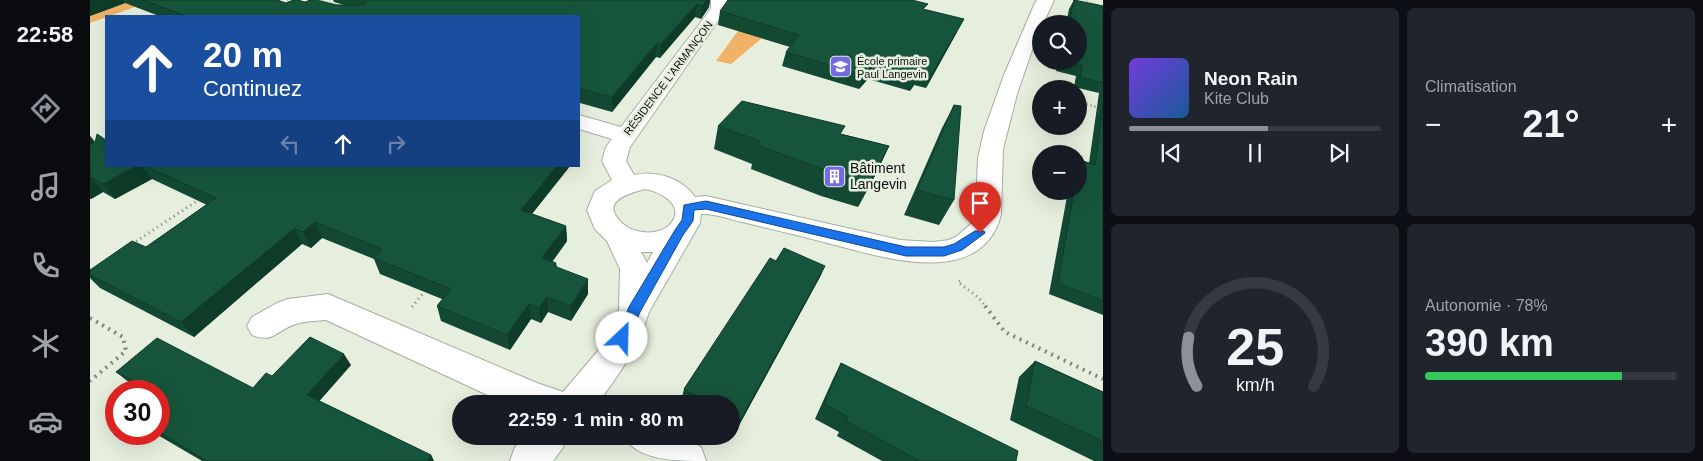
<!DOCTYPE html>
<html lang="fr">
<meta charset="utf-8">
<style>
body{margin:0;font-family:Helvetica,sans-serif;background:#20242c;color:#f1f3f6;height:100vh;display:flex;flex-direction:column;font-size:19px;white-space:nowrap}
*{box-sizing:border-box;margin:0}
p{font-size:16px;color:#9ea1a6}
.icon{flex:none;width:28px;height:28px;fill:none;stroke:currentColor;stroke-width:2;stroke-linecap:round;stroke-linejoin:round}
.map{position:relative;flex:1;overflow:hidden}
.drawer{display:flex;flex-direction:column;gap:8px;padding:8px;background:#0d0f14;width:600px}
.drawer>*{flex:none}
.top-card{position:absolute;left:15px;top:15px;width:475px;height:152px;border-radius:0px;box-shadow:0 5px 20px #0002;background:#1a4fa0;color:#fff;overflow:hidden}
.fabs{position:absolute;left:942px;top:15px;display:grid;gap:10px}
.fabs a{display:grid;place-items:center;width:55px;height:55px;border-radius:50%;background:#171b24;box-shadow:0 5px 20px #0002;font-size:25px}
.speed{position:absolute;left:15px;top:380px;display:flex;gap:10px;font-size:25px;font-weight:700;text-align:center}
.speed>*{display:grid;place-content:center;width:65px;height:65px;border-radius:50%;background:#171b24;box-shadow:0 5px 20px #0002;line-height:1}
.speed .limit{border:8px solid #d22;background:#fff;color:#111}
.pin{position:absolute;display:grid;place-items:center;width:42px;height:42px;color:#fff;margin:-51px -21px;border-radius:50% 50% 50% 0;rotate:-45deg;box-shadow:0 0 5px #0007}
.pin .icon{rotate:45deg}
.me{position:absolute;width:55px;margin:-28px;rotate:24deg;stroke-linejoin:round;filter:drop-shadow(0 0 4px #0008)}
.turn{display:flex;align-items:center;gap:18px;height:105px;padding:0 15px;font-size:22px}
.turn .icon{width:65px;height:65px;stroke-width:2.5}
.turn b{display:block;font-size:35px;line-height:42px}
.lanes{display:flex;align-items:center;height:48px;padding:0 15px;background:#0003;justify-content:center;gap:25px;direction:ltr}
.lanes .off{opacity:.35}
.big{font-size:38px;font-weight:600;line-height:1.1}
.drawer .widget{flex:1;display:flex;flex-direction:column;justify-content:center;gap:8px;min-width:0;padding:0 18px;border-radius:8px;background:#20242c}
.drawer .dial{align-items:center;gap:0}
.dial svg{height:130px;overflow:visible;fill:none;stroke:#363941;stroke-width:7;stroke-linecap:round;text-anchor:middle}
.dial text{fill:#f1f3f6;stroke:none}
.song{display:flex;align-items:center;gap:15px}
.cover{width:60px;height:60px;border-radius:8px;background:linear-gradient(135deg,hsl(260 70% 55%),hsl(210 70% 35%))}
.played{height:5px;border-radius:2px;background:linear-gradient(90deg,#8c9099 55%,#363941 55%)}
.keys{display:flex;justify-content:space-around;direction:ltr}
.heat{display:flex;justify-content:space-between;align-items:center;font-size:28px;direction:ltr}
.charge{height:8px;border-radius:4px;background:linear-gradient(90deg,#34c759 78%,#363941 0)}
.drawer .tiles{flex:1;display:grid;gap:8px;grid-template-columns:repeat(2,1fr)}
.trip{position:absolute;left:362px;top:395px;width:288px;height:50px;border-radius:25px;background:#171b24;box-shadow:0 5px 20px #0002;font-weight:600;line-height:50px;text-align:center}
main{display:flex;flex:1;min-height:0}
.dock{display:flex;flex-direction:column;width:90px;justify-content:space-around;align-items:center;background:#090b0e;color:#9ea1a6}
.dock .icon{width:35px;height:35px}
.dock .selected{color:#8c9099}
.dock b{font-size:22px;color:#f1f3f6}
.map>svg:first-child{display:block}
.green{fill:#f0b168}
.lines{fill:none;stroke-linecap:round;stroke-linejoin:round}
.street-casing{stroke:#a5ae9e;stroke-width:2}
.path-far3{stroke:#7e8479;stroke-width:2;stroke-dasharray:0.5 2.5;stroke-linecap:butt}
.path-far2{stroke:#7e8479;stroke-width:2.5;stroke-dasharray:1 3;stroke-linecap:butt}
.path-far1{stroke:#7e8479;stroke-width:3;stroke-dasharray:1 4;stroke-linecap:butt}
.path{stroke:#7e8479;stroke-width:4;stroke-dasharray:2 5;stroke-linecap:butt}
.street{fill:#fff;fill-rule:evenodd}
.wall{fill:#134933}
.shaded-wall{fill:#0f3c29}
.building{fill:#16553b;stroke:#0f3c29}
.route{fill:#1a73e8;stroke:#114b97}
.labels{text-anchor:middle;stroke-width:5;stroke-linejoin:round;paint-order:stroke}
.far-poi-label{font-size:11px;fill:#0e110c;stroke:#e6efde;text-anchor:start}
.far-street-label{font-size:11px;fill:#0e110c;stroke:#e6efde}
.poi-label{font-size:14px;fill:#0e110c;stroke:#e6efde;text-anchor:start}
</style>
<main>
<nav class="dock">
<b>22:58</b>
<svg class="icon selected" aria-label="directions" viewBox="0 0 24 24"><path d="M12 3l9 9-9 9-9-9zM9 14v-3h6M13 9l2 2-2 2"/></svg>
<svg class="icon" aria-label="music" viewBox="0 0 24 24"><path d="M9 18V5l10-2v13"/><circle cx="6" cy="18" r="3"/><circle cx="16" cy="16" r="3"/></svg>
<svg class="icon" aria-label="phone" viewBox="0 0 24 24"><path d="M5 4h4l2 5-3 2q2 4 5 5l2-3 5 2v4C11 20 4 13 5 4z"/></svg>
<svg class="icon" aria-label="climate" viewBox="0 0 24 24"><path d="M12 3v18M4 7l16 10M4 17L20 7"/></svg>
<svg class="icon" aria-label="car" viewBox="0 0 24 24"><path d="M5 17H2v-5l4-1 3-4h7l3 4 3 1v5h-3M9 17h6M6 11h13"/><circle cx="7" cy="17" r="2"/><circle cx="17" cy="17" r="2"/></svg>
</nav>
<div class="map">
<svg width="1013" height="461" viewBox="0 0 1013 461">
<rect width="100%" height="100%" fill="#e6efde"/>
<!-- green -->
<path class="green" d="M12 0H60L62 1 0 23V16L26 6Z
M718 0 641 64 626 61 656 20Z"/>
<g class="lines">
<defs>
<path id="street" d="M198 0H226L275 12 278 16H250L200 3Z
M621 0H637V8L540 147 536 161 544 175C566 170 592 178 605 197L616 196 810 240 843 242 859 240 867 236 882 223 886 206 888 158 894 131 914 75 945 3 947 0H964L953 24H951L927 94 913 149 911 215C891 290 792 257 741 244 711 236 682 229 652 222 639 219 624 213 611 214L610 223 559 312C549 346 529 375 507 404H417L236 320C225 321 212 321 203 325 185 332 183 343 162 335L157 326 162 317 187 303 198 299 238 294 447 383 473 392 507 352 524 322 529 309 530 269 517 241 505 229 497 210 505 191 522 180 512 161 516 147 522 139 489 129V115L531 127 617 14 621 8ZM555 189C568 191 595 204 582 222 572 237 544 234 533 224 509 202 536 194 555 189ZM551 252H563L557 263Z
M435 436H478L472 449 463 461H420L425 447Z
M533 436H590L611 447 616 461C586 461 548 461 533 436Z"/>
</defs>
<!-- street casing -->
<use href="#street" class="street-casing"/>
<!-- path-far3 -->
<path class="path-far3" d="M994 0 1013 6"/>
<!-- path-far2 -->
<path class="path-far2" d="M989 102 1013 109"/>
<!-- path-far1 -->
<path class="path-far1" d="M42 244 110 199
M870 281 868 282 888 297 896 307
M322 307 337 288"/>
<!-- path -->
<path class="path" d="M895 306 915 332 1013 379
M0 318 33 337 36 351 0 381"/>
<!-- street -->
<use href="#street" class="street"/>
</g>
<!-- wall -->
<path class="wall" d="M0 0H187L196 3 215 2 246 5H254L244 2 243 0H620L619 7 611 19 605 17 570 58 566 57 522 112 490 103 489 105V16H69L35 3 0 16Z
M984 0 1013 6V315L959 294 978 191H989V161L990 160 999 163 1009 93 984 87 986 76 966 71 968 61H989V24H976L979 9Z
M835 10 867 32 836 88 824 85 820 91 778 79 769 89 692 66 696 52 700 47 628 25 630 11Z
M864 105V200L849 225 814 215 852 128Z
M628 126 752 134 799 146 788 170 768 207 731 196 661 169 662 164 624 149Z
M0 136 5 142 2 144 16 166H480L442 214 476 226 477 241 462 262 466 263 467 267 498 294 481 321 458 312 451 323 441 319 420 350 351 321 347 306 352 299 290 274 284 259 232 238 221 248 212 244 104 337 10 288 0 278V270L56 247 117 205 62 179 25 199 13 192 1 199 0 198Z
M686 261 731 275 647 429 641 426V404H603L592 397 594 389Z
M945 361 1013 392V461H1004L920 420 929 377Z
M751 363 926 461H792L747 436 749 432 725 419 743 379Z
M261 365 229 401 341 455 344 461H112L66 434H69V391L41 384 26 372 163 388 182 376Z"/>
<!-- shaded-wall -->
<path class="shaded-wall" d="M0 0H33L35 3 0 16Z
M617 0H620L619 7 611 19 612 6Z
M607 4 605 17 570 58 571 44Z
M874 19 867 32 836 88 842 74Z
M567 43 566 57 522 112V97Z
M783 65 778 79 769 89 774 75Z
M830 70 824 85 820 91 826 77Z
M490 89V103L489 105V90Z
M0 136 5 142 0 145Z
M799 146 788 170 768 207 779 183Z
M47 166H52L62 179 25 199 13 184Z
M467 166H480L433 225 431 210Z
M1 177 13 192 1 199 0 198V178Z
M225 222 232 238 221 248 213 232Z
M476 226 477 241 454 273 452 258Z
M204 229 212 244 104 337 91 322Z
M735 266 731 275 647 429 650 421Z
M498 279V294L481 321V306Z
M457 297 458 312 451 323 449 308Z
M439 304 441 319 420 350 417 335Z
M254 354 261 365 225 406 217 395Z
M341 455 344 461H337Z"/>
<!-- building -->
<path class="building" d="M53 0H187L196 3 203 0H208L215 2 220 0H226L246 5H274L276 2 274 0H617L612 6 607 4 571 44 567 43 522 97 490 89 489 90V16H96Z
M638 0H822L838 4 833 9 874 19 842 74 830 70 826 77 783 65 774 75 696 52 709 35 630 11Z
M984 0 1013 6V83L990 77 992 66 972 61H989V24H979Z
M652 101 755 126 750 134 799 146 779 183 740 172 667 145 670 141 628 126Z
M864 105 871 106 864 200 827 190Z
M1013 106V301L968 283 984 191H989V164L990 160 1005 165Z
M7 134 16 140V166H47L13 184 1 177 0 178V144L5 143Z
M55 166H467L431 210 476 226 452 258 466 263 464 266 498 279 481 306 457 297 449 308 439 304 417 335 347 306 361 289 284 258 292 249 225 222 213 232 204 229 91 322 0 275V270L42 241 56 247 126 198Z
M694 248 735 266 650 421 641 416V404H620L594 389 680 258 686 261Z
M220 337 254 354 217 395 341 455 337 461H117L69 432V391H32L44 381 26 372 67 338 163 388 176 373 182 376Z
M945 361 1013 392V441L936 406Z
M751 363 928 451 926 461H830L756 421 758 417 734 404Z
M26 396V407L19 403Z"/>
<!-- route -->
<path class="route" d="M616 201 816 247H854L864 244 885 231H894L895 233 872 250 854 256H816L616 209 604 210 603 221 593 235 550 312 537 342 532 343 528 342 526 338 539 307 585 230 592 220 594 205Z"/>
<!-- icons -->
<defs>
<symbol id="school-square" viewBox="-11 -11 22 22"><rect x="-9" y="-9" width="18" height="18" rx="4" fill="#7669e4" stroke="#e6efde"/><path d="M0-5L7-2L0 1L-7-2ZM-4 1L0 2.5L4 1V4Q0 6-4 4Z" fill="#fff"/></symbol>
<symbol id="building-square" viewBox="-11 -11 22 22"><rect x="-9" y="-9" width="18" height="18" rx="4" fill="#7669e4" stroke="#e6efde"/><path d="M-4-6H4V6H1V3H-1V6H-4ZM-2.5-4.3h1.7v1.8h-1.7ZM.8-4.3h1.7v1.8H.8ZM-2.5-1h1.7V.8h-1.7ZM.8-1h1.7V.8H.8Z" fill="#fff"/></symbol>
</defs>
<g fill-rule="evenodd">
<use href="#school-square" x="738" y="54" width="25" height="25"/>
<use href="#building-square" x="732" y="164" width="25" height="25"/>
</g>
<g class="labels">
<!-- far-poi labels -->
<g class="far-poi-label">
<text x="767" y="65">École primaire<tspan x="767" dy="13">Paul Langevin</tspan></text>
</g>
<!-- far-street labels -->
<g class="far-street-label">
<text transform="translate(578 78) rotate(-53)" y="4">RÉSIDENCE L'ARMANÇON</text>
</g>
<!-- poi labels -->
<g class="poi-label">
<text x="760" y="173">Bâtiment<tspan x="760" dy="16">Langevin</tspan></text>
</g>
</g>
</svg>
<div class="fabs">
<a><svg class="icon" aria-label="search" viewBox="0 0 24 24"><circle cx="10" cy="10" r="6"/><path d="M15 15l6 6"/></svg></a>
<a>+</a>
<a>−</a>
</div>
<div class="speed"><div class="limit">30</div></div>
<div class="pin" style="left:890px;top:233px;background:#d93025"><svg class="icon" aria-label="arrive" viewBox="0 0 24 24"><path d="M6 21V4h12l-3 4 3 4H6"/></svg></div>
<svg class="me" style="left:532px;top:338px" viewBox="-20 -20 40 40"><circle r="19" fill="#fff"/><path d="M0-13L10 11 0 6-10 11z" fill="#1a73e8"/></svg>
<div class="trip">22:59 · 1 min · 80 m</div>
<div class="top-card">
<div class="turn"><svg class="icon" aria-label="ahead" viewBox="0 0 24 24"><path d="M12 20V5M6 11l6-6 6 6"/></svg><div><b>20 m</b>Continuez</div></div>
<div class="lanes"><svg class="icon off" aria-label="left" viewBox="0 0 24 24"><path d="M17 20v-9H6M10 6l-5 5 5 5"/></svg><svg class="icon" aria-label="ahead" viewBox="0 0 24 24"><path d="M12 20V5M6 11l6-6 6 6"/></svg><svg class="icon off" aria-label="right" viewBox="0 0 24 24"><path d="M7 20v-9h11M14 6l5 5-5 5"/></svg></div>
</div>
</div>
<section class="drawer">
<div class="tiles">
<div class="widget">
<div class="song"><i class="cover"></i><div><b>Neon Rain</b><p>Kite Club</p></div></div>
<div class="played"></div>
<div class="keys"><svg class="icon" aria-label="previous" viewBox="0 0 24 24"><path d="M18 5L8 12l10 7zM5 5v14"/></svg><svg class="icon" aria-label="pause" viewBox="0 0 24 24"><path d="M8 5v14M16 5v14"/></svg><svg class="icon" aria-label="next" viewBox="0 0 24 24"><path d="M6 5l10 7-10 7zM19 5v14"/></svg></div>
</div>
<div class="widget"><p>Climatisation</p>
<div class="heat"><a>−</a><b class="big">21°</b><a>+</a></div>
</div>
<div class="widget dial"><svg viewBox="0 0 100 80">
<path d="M14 69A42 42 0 1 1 86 69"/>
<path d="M14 69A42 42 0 0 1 9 39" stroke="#8c9099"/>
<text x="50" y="56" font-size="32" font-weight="700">25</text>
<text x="50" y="72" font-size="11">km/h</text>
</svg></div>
<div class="widget"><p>Autonomie · 78%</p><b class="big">390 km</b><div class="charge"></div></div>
</div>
</section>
</main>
